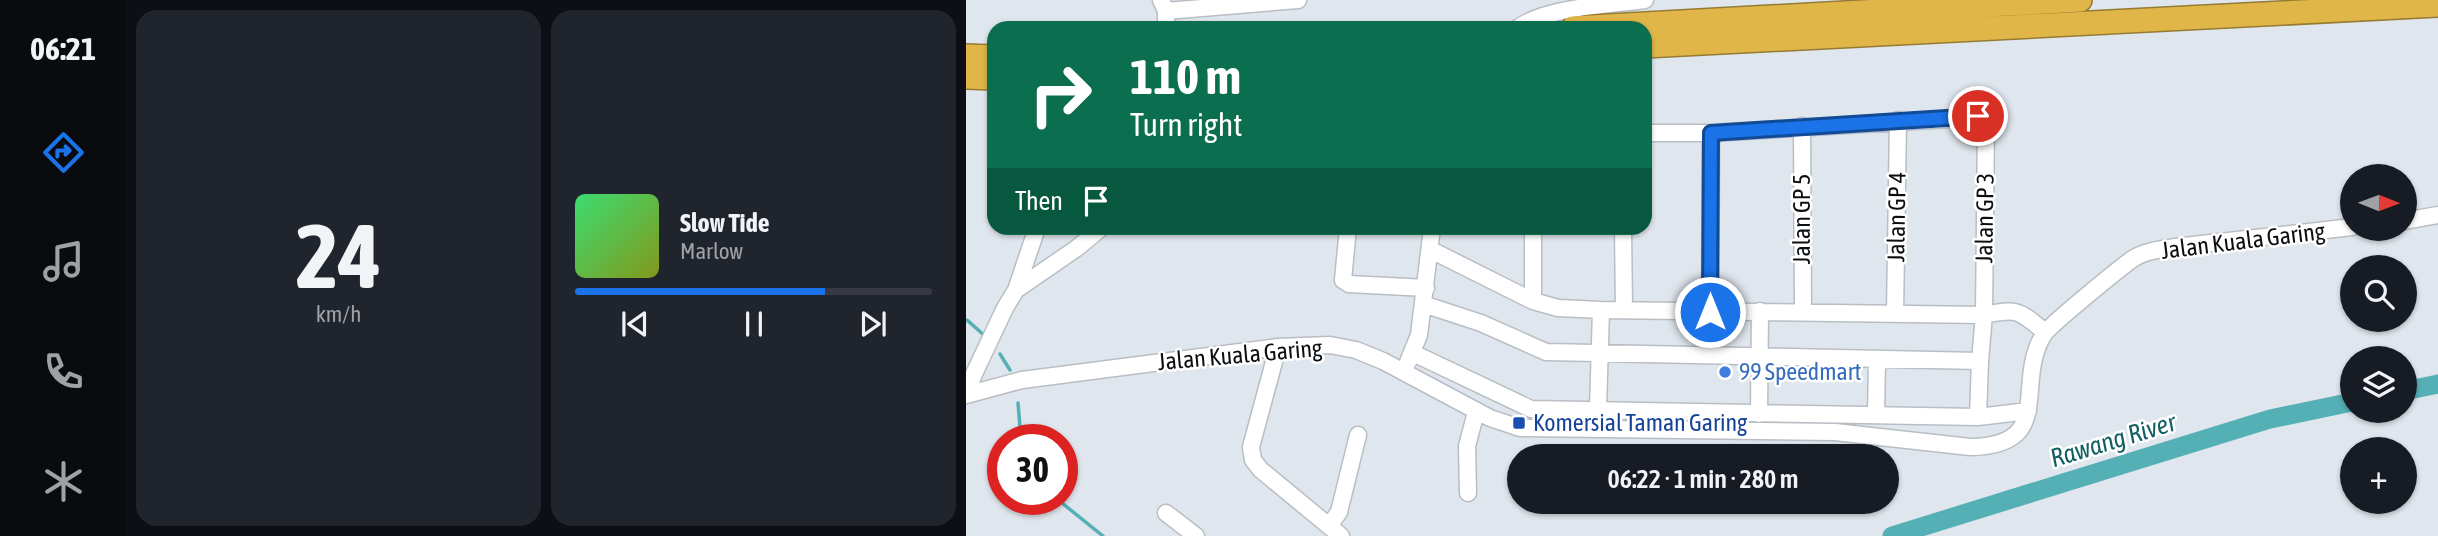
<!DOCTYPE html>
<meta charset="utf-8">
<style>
body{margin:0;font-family:"Asap Condensed",sans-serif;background:#20242c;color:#f1f3f6;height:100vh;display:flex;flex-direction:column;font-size:26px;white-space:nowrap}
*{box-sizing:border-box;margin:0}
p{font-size:23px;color:#9ea1a6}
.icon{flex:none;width:38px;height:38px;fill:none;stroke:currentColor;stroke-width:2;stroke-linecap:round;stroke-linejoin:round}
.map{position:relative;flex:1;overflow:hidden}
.drawer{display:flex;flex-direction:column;gap:10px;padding:10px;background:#0d0f14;width:840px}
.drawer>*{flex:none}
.banner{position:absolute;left:21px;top:21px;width:665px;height:214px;border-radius:21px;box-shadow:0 2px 5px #0004;background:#0b6e4f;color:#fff;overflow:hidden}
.needle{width:46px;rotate:91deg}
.tools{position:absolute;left:1374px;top:164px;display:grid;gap:14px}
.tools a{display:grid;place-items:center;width:77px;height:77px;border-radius:50%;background:#171b24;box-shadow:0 2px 5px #0004;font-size:35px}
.speed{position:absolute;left:21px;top:424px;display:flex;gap:14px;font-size:35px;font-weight:700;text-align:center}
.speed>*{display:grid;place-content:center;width:91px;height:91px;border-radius:50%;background:#171b24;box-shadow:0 2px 5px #0004;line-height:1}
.speed .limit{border:10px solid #d22;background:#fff;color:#111}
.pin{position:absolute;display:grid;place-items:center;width:60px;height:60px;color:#fff;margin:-30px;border:4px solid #fff;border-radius:50%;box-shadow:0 2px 7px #0007}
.me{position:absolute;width:77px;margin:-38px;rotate:0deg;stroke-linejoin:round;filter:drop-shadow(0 0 5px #0008)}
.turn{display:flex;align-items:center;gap:24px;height:147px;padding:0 28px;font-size:32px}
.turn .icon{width:91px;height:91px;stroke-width:2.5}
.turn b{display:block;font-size:49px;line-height:60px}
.then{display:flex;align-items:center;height:66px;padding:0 28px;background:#0003;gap:14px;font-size:26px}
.drawer .card{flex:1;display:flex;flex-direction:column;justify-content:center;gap:10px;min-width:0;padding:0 24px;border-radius:21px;background:#20242c}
.drawer .dial{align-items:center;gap:0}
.dial b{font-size:91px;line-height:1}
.song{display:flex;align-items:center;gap:21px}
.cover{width:84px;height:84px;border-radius:10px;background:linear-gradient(135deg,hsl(140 70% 55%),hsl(70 70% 35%))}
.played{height:7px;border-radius:4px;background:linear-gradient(90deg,#1a73e8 70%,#363941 70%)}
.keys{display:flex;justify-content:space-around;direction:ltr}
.drawer .tiles{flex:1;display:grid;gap:10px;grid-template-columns:repeat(2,1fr)}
.trip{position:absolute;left:541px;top:444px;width:392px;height:70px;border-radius:35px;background:#171b24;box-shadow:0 2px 5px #0004;font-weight:600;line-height:70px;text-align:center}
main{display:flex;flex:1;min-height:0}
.tab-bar{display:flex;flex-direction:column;width:126px;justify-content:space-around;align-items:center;background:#090b0e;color:#9ea1a6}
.tab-bar .icon{width:49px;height:49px}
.tab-bar .on{color:#1a73e8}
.tab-bar b{font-size:32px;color:#f1f3f6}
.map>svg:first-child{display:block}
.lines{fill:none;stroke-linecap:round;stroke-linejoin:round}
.stream{stroke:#55b0b6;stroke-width:3.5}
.river{stroke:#55b0b6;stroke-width:19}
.minor-casing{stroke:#b8bec4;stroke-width:19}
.highway-casing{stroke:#967b34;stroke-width:26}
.minor{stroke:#fff;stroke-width:16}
.highway{stroke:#e1b648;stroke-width:23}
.route-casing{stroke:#114b97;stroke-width:18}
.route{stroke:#1a73e8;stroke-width:12}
.shop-dot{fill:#3f7fe0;stroke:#fff;stroke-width:2.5}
.transit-dot{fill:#1a4fb4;stroke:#fff;stroke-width:2.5}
.labels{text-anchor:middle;stroke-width:5;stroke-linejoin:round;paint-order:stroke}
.street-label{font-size:24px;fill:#0c0e10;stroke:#fff}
.shop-label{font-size:24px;fill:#366cbe;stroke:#fff;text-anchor:start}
.transit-label{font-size:24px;fill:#164399;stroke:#fff;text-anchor:start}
.water-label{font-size:26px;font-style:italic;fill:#126064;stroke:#fff}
</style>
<main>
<nav class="tab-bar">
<b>06:21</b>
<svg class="icon on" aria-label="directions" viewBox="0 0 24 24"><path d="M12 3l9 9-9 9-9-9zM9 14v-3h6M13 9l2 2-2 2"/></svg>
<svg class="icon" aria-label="music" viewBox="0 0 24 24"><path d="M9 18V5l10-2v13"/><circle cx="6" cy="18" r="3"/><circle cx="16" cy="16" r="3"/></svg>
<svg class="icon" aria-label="phone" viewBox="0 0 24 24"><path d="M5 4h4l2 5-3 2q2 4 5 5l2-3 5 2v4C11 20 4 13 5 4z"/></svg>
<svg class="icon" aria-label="climate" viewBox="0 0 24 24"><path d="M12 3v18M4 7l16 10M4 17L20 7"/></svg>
</nav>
<section class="drawer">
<div class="tiles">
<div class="card dial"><b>24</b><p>km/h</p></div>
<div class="card">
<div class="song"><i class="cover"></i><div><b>Slow Tide</b><p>Marlow</p></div></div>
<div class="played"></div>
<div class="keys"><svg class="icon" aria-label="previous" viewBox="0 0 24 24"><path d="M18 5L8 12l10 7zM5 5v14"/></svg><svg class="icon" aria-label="pause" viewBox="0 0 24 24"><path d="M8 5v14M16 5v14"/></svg><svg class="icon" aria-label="next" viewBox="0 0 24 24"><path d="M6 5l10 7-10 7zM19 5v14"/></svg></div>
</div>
</div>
</section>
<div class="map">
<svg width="1472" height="536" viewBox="0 0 1472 536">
<rect width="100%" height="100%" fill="#e0e6ed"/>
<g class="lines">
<!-- stream -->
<path class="stream" d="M1 320 19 336
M34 354 44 370
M52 403 55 439
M91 499 137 536"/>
<!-- river -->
<path class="river" d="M1438 391 1472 384
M926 536 1304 419 1386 402"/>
<defs>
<path id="minor" d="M195 0 200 11V28
M200 11 332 0
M552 28C580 7 643 5 679 0
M836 126 837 312
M679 133H745L1018 117 1020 122 1018 315 1014 361 1012 417
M1438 221 1472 215
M382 228 377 280 383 284 460 288
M657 228 658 310
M465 250 567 301 592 308 635 310 1018 315C1053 308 1052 310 1079 332
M50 290 71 228
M567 301V228
M457 304 515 323 580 352 1014 361
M744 312 745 133
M929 314 932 120
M312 347 285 447 287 460 295 470 375 536
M447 353 565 409 1012 417 1062 411
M442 362 453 335 466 228
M1 394 7 376 39 308 50 290 111 248 135 228
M0 395 56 380 312 347 364 345 390 350 417 361 524 418 554 428 869 432 1004 447C1091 446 1047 383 1078 334 1084 325 1156 266 1168 258 1180 251 1195 249 1209 247L1386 227
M632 409 635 310
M793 414 794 311
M910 415 911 359
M502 493 501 446 510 412
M200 513 230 536
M363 526 373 512 392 435"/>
<path id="highway" d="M607 28 1114 0
M679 46 1472 5
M0 56 28 57
M0 77 28 78"/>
</defs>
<!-- minor casing -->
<use href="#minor" class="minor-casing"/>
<!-- highway casing -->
<use href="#highway" class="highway-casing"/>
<!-- minor -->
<use href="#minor" class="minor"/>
<!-- highway -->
<use href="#highway" class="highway"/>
</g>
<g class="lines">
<defs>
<path id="route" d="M744 312 745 133 1012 116"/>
</defs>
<!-- route casing -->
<use href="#route" class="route-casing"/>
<!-- route -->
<use href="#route" class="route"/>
</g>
<!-- markers -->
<circle class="shop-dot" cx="759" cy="372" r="7"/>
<rect class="transit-dot" x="546" y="416" width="14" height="14" rx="3.5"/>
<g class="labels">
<!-- street labels -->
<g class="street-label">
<text transform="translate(931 217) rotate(-89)" y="8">Jalan GP 4</text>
<text transform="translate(1019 218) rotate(-89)" y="8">Jalan GP 3</text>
<text transform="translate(836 219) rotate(-90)" y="8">Jalan GP 5</text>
<text transform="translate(1277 241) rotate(-7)" y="8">Jalan Kuala Garing</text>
<text transform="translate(274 355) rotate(-5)" y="8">Jalan Kuala Garing</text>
</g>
<!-- shop labels -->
<g class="shop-label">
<text x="773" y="380">99 Speedmart</text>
</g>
<!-- transit labels -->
<g class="transit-label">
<text x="567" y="431">Komersial Taman Garing</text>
</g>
<!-- water labels -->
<g class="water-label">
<text transform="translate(1147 440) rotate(-17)" y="9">Rawang River</text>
</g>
</g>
</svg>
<div class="tools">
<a><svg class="needle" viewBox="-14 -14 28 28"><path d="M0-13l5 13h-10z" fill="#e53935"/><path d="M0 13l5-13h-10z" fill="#9ea1a6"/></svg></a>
<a><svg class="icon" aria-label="search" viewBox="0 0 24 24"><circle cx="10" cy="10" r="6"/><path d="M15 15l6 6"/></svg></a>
<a><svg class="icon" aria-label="layers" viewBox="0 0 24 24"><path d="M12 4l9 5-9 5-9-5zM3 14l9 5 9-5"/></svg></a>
<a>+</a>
</div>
<div class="speed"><div class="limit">30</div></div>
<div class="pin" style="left:1012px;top:116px;background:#d93025"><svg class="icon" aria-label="arrive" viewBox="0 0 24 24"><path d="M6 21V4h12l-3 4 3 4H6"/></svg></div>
<svg class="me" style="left:744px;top:312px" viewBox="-20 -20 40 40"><circle r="17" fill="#1a73e8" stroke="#fff" stroke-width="3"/><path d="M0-11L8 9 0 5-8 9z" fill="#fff"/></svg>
<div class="trip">06:22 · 1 min · 280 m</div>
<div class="banner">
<div class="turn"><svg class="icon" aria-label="right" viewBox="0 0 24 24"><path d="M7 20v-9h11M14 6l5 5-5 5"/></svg><div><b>110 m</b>Turn right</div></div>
<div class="then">Then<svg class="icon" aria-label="arrive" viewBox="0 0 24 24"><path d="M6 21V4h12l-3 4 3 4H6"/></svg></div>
</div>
</div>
</main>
